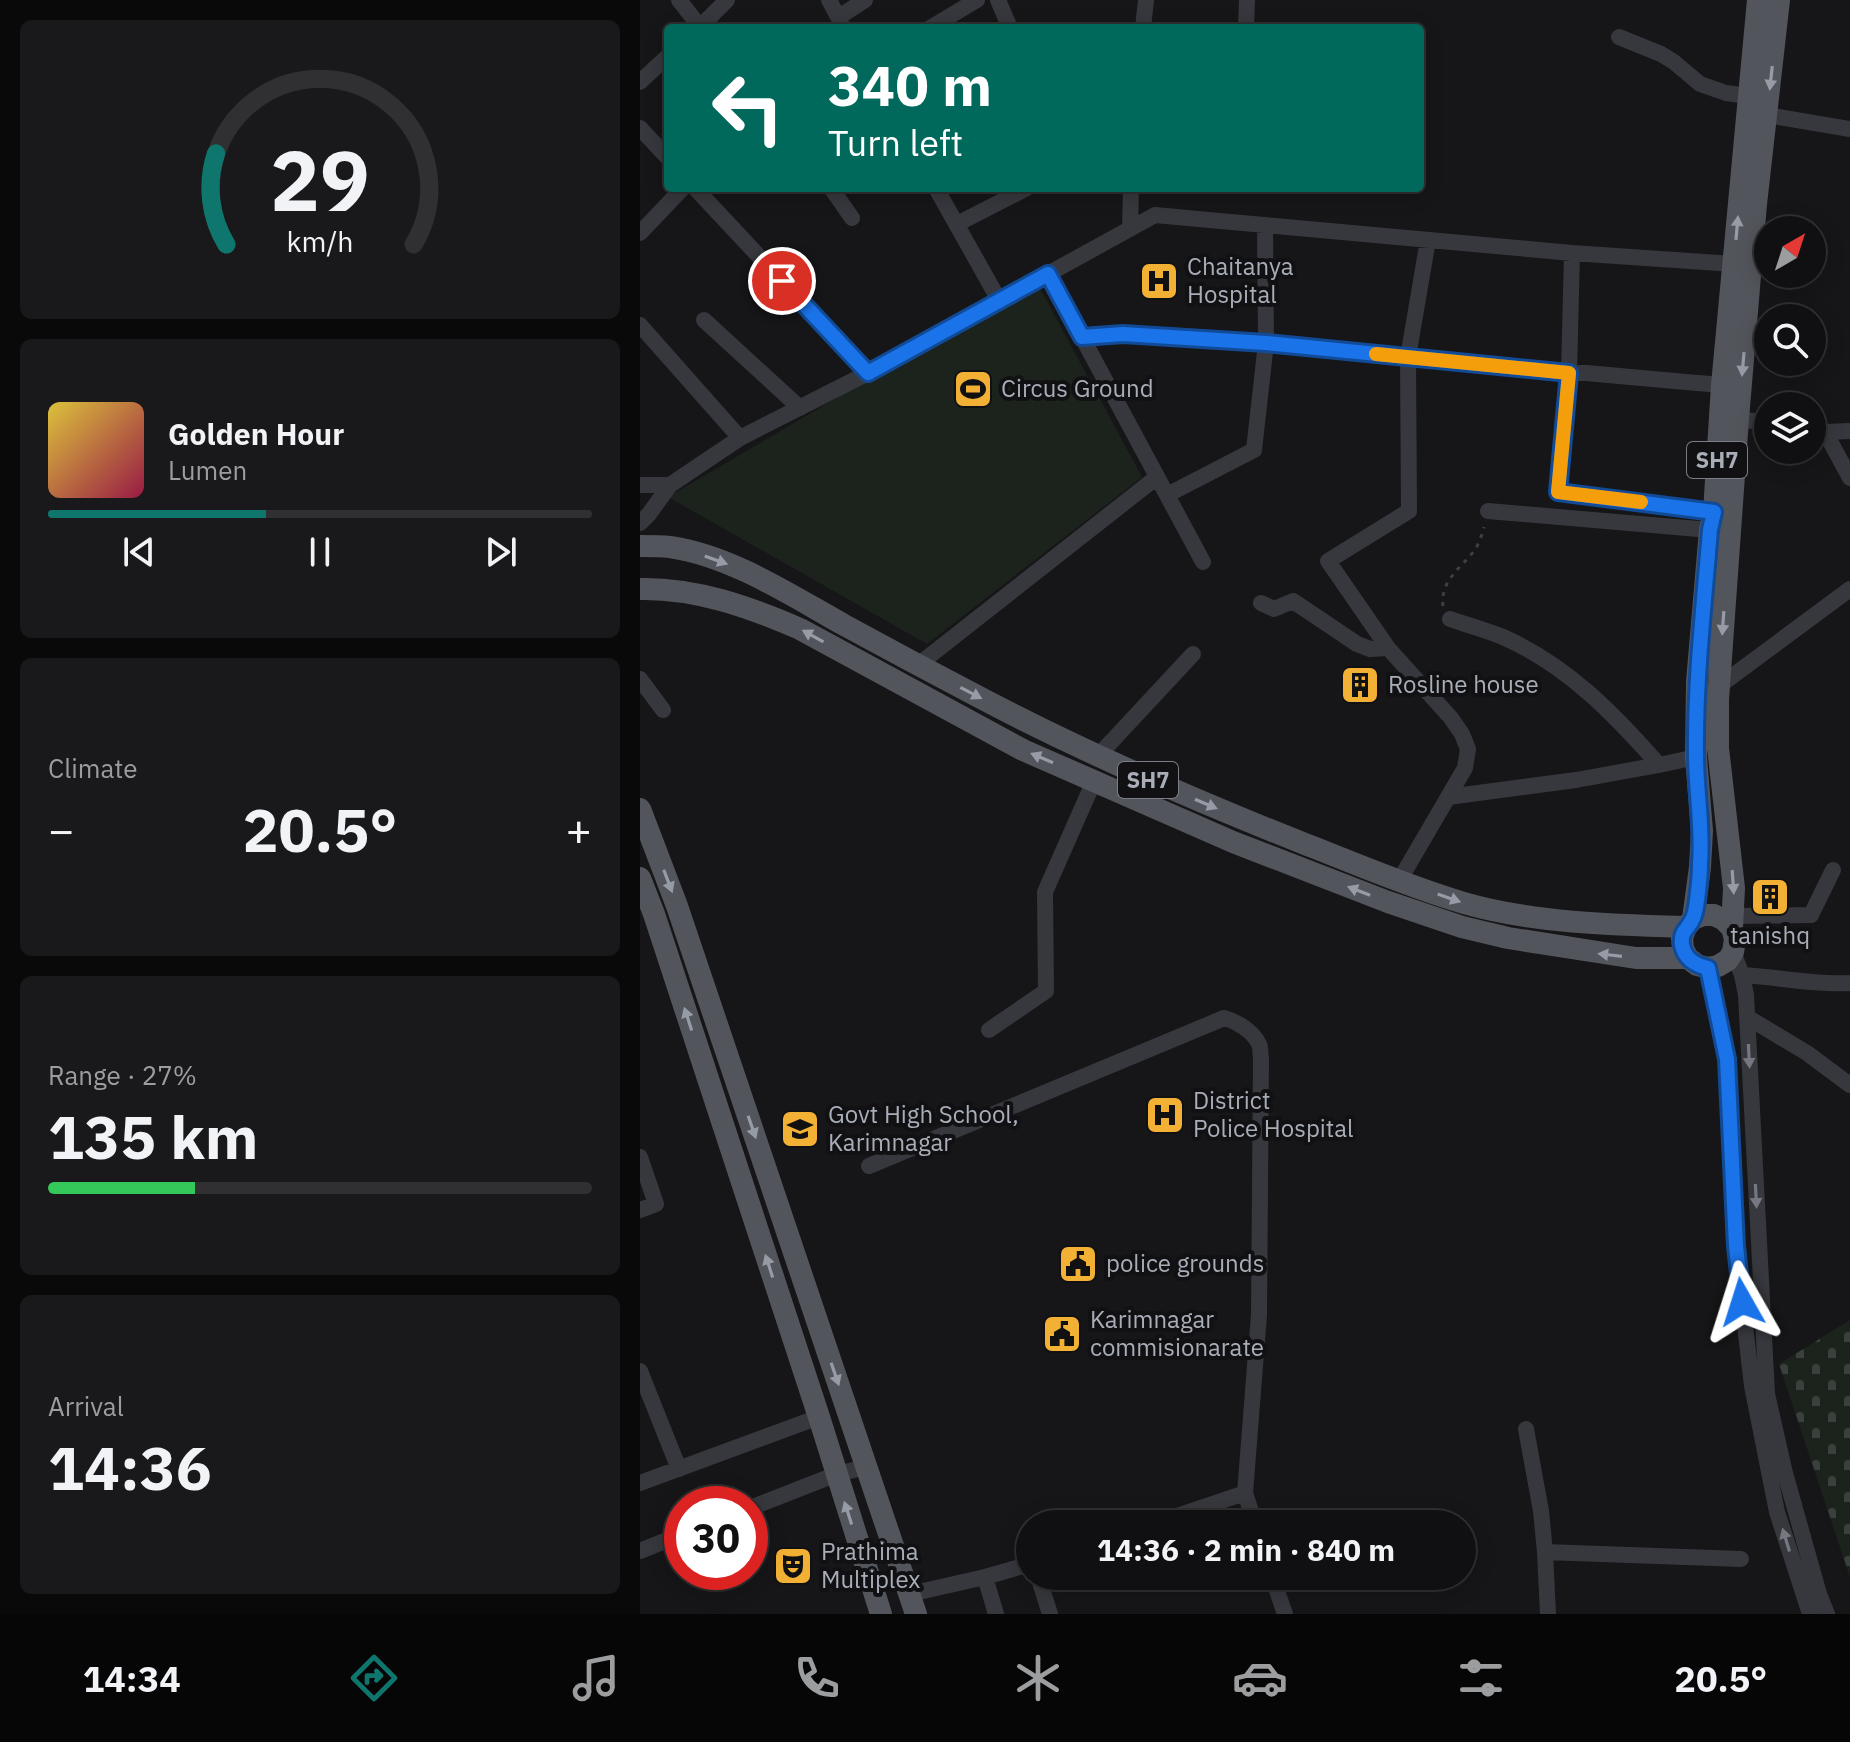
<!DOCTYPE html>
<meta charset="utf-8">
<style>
body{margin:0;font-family:"IBM Plex Sans",sans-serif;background:#19191b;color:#f1f3f6;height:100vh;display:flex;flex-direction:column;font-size:30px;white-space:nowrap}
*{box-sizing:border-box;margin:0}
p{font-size:26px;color:#9c9d9f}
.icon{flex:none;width:44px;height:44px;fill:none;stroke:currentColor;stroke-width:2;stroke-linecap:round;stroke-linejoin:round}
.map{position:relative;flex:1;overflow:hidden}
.side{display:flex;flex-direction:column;gap:20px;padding:20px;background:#09090a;width:640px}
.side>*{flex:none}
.top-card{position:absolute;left:24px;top:24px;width:760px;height:168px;border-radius:8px;box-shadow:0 4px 20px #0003,0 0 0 2px #303032;background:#00695c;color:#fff;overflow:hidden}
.needle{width:52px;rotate:39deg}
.fabs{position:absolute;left:1114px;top:216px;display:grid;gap:16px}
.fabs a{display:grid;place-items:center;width:72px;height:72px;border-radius:50%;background:#101012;box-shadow:0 4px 20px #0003,0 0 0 2px #303032;font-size:40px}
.speed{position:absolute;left:24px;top:1486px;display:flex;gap:16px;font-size:40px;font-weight:700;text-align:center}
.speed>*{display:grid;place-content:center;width:104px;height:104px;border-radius:50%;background:#101012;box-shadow:0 4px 20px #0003,0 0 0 2px #303032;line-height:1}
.speed .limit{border:12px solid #d22;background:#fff;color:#111}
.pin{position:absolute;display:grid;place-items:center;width:68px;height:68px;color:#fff;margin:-34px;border:4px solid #fff;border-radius:50%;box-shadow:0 2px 8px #0007}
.me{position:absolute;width:88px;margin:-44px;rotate:354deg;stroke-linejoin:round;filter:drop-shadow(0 0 6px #0008)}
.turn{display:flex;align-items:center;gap:28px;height:168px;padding:0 32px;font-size:36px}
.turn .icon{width:104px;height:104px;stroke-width:2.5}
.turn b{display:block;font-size:56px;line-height:68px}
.big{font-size:60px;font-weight:700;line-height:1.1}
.side .widget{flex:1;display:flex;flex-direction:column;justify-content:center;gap:12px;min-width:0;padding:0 28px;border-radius:12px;background:#19191b}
.side .dial{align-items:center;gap:0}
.dial svg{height:208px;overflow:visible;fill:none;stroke:#303032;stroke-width:7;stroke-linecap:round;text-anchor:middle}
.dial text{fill:#f1f3f6;stroke:none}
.song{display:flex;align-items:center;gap:24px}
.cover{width:96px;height:96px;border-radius:12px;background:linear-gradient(135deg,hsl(50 70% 55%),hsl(340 70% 35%))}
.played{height:8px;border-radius:4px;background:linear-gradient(90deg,#0f766e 40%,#303032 40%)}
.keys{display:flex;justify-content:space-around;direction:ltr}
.heat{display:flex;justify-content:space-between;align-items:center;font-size:44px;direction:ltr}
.charge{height:12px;border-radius:6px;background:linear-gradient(90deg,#34c759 27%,#303032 0)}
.trip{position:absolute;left:376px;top:1510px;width:460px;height:80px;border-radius:40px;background:#101012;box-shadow:0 4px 20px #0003,0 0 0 2px #303032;font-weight:700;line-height:80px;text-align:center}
.tab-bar{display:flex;height:128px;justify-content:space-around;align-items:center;background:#060607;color:#9c9d9f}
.tab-bar .icon{width:56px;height:56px}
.tab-bar .selected{color:#0f766e}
.tab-bar b{font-size:36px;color:#f1f3f6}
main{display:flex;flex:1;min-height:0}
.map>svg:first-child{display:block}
.grass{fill:#1c231d}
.cemetery{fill:url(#cemetery-stones)}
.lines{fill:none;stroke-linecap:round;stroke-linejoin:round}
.path{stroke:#3d3f44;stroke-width:3;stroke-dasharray:4 6;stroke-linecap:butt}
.minor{stroke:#37383d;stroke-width:16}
.major{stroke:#53555c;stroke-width:22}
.oneway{fill:#979ba6}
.oneway2{fill:#757881}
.route-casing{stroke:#114b97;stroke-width:20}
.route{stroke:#1a73e8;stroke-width:14}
.slow{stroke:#f59e0b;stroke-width:14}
.labels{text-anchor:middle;stroke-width:8;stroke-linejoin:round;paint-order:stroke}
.shield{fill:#111113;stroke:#7b7e86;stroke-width:2}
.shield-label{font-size:22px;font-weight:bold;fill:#a8adb8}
.poi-label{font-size:24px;fill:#a8adb8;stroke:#111113;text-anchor:start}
</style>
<main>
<section class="side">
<div class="widget dial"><svg viewBox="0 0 100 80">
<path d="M14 69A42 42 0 1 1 86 69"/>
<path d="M14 69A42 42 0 0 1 10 34" stroke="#0f766e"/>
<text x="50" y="56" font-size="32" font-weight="700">29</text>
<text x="50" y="72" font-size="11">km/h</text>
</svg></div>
<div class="widget">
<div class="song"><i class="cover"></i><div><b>Golden Hour</b><p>Lumen</p></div></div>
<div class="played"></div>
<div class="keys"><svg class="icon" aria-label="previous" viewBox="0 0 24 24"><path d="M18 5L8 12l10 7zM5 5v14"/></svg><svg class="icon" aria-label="pause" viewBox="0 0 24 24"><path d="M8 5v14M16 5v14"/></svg><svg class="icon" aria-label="next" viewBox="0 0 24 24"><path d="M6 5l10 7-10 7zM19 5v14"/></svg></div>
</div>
<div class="widget"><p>Climate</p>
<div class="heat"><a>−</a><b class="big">20.5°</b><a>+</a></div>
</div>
<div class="widget"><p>Range · 27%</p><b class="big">135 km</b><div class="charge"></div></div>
<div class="widget"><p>Arrival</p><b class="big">14:36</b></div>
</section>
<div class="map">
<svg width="1210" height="1614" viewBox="0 0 1210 1614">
<defs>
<pattern id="cemetery-stones" width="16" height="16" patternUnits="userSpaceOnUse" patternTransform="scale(2)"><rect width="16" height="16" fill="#1c231d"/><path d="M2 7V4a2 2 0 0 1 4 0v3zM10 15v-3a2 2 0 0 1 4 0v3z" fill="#3a403c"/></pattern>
</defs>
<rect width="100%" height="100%" fill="#161618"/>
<!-- grass -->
<path class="grass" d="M396 281 502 477 287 644 28 497Z"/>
<!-- cemetery -->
<path class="cemetery" d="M1210 1320V1577L1139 1364Z"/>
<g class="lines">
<!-- path -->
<path class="path" d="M803 606C800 581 820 569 834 551 839 544 842 535 844 527"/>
<!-- minor -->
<path class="minor" d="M39 0 60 27
M189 0 204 28
M358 0 370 28
M199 17 225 0
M59 28 87 0
M290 28 337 0
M503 28 506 0
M606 28 607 0
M979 37 1021 54 1034 62 1060 84 1086 93 1108 96
M0 82 28 56
M1127 115 1210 129
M0 128 28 158
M55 188 228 373
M191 188 212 218
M296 188 360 302
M317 224 387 188
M490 229 491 188
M0 233 43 188
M932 253 929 373 918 492 1074 512
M408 274 563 562
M64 320 160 408
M0 325 100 438
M442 337C532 330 624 343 714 352 836 364 959 375 1082 385
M1098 419 1128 423
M1172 430 1185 432 1210 431
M1185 432 1210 478
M0 485H30
M527 495 614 450 626 343 625 225
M848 511 1070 530
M0 523 9 514 30 485 100 438 228 373 515 215 932 253 1094 264
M621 603 634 609 653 601 717 644 730 649 748 648
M810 619C827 625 846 630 863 637 927 665 974 714 1019 765L1056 757
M278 665 517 477
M0 679 23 710
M1079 686 1210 589
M458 756 553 654
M808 797 936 780 1019 765
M759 881 825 768 828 749 822 734 811 718 748 648 688 561 769 511 768 357 788 240
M1093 916 1171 915 1193 870
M1093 952 1102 975 1106 995 1127 1394 1145 1473 1179 1594 1187 1614
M1068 968 1087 1059 1096 1246 1112 1386 1137 1512 1170 1614
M1102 975C1138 977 1174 985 1210 983
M1107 1017 1167 1053 1210 1085
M349 1030 406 991 405 892 454 781
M0 1157 16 1204 0 1210
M229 1166 584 1018C596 1021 613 1031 619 1044 621 1048 620 1054 621 1058L619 1315 605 1493 615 1524
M0 1371 39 1469
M886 1429 901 1511 905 1552 908 1614
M0 1483 179 1417
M110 1508 197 1474 226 1467
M513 1524 605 1493
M0 1551 42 1534
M905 1552 1101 1559
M398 1576 410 1614
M632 1576 645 1614
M345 1577 356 1614
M270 1594 345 1577 390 1564"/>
<!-- major -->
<path class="major" d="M0 546C10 546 20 546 30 547 92 556 152 596 206 626 250 650 295 674 339 697 445 753 554 800 665 844 717 864 769 887 824 903 893 923 973 925 1046 927
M0 589C57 588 109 607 160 629L383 750 593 842 748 902 822 927 868 938 996 958H1048
M0 809 37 906 276 1614
M0 878 14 914 179 1417 241 1614
M1053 919 1060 867 1062 831 1056 757 1057 682 1070 530 1074 512 1082 385 1118 0
M1092 928 1084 920 1074 915H1063L1053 919 1046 927 1042 938 1043 949 1048 958 1057 965 1068 968 1078 966 1088 960 1093 952 1095 939 1092 928 1094 888 1078 748V700L1098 419 1116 204 1139 0"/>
</g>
<!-- one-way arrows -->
<defs><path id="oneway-solid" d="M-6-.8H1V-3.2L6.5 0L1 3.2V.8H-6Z" transform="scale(2)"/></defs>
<g class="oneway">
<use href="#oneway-solid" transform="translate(1131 78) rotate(96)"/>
<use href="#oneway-solid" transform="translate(1097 228) rotate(-85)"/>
<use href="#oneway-solid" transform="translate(1103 364) rotate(95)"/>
<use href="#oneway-solid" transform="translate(76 560) rotate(20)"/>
<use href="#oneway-solid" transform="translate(1083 623) rotate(94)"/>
<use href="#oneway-solid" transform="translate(173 636) rotate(-151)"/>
<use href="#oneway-solid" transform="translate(331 693) rotate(28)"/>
<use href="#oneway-solid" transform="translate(402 758) rotate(-157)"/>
<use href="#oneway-solid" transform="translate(566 804) rotate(23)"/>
<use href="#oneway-solid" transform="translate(28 881) rotate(69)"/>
<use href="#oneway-solid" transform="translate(1093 882) rotate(86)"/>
<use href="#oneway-solid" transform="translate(719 891) rotate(-159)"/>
<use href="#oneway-solid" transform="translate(809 898) rotate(19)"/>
<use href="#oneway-solid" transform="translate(970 955) rotate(-173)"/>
<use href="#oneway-solid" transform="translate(48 1019) rotate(-108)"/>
<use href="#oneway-solid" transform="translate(112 1127) rotate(71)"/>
<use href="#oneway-solid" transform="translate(129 1266) rotate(-108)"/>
<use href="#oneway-solid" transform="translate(195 1374) rotate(71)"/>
<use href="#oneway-solid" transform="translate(208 1513) rotate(-108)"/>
</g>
<g class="oneway2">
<use href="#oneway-solid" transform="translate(1109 1056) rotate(87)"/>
<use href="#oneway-solid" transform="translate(1116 1196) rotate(87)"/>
<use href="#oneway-solid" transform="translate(1146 1540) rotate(-107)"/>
</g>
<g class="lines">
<defs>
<path id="route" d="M142 281 228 373 408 274 442 337 483 334 626 343 929 373 918 492 1074 512 1070 530C1064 605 1055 680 1056 755 1056 792 1063 826 1060 864 1060 874 1057 911 1053 918 1049 929 1040 930 1042 945 1045 959 1055 965 1068 968L1087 1059 1096 1246 1102 1302"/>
</defs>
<!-- route casing -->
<use href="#route" class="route-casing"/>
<!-- route -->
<use href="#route" class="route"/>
<!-- slow -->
<path class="slow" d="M736 354 929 373 918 492 1001 502"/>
</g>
<!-- icons -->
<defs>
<symbol id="hospital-square" viewBox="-11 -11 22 22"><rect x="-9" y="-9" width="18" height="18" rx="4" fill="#f2b134" stroke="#111113"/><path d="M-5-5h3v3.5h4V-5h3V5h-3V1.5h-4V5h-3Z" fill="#111"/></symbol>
<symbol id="stadium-square" viewBox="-11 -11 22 22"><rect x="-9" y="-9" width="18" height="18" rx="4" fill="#f2b134" stroke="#111113"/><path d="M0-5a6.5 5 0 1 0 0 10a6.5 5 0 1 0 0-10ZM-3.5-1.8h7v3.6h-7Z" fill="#111"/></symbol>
<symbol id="building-square" viewBox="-11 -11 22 22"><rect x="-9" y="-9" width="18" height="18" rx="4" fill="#f2b134" stroke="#111113"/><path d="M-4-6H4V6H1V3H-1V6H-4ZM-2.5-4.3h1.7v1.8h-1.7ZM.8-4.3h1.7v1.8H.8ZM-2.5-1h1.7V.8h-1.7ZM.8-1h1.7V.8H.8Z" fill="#111"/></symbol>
<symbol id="school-square" viewBox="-11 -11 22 22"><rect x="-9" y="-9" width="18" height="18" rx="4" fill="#f2b134" stroke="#111113"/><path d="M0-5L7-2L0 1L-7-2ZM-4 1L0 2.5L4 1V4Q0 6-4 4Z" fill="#111"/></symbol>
<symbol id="civic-square" viewBox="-11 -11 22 22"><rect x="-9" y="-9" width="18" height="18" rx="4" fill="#f2b134" stroke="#111113"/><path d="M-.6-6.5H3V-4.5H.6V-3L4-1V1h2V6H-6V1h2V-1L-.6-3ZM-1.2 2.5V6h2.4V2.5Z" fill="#111"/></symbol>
<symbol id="theatre-square" viewBox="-11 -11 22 22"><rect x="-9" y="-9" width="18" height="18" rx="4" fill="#f2b134" stroke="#111113"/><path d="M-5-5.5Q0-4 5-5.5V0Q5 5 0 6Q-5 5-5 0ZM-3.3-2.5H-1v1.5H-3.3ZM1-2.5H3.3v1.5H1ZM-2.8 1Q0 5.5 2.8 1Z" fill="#111"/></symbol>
</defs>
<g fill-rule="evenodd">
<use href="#hospital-square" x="497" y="259" width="44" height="44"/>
<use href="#stadium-square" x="311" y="367" width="44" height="44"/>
<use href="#building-square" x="698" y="663" width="44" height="44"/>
<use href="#building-square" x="1108" y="875" width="44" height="44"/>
<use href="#hospital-square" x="503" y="1093" width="44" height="44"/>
<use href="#school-square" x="138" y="1107" width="44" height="44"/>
<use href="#civic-square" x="416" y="1242" width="44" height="44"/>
<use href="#civic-square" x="400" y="1312" width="44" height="44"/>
<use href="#theatre-square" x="131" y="1544" width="44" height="44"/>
</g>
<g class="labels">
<!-- shield labels -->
<g class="shield">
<rect x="1047" y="442" width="60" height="36" rx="6"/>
<rect x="478" y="762" width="60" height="36" rx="6"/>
</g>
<g class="shield-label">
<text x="1077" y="468">SH7</text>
<text x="508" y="788">SH7</text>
</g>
<!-- poi labels -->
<g class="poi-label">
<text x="547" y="275">Chaitanya<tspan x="547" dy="28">Hospital</tspan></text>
<text x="361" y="397">Circus Ground</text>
<text x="748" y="693">Rosline house</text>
<text x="1130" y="944" text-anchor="middle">tanishq</text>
<text x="553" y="1109">District<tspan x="553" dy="28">Police Hospital</tspan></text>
<text x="188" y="1123">Govt High School,<tspan x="188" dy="28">Karimnagar</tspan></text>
<text x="466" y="1272">police grounds</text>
<text x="450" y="1328">Karimnagar<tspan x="450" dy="28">commisionarate</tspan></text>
<text x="181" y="1560">Prathima<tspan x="181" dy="28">Multiplex</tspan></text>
</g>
</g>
</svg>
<div class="fabs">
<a><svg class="needle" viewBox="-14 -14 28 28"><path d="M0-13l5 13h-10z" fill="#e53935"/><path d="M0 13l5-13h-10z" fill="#9c9d9f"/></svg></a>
<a><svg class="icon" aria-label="search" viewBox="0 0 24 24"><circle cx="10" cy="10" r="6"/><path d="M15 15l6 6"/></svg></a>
<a><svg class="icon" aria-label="layers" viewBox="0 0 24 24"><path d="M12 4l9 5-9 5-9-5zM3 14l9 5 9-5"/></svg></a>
</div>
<div class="speed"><div class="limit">30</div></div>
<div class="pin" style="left:142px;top:281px;background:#d93025"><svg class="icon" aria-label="arrive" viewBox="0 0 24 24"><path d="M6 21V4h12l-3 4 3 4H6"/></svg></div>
<svg class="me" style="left:1102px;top:1302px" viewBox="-20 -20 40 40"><path d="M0-17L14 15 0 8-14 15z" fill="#1a73e8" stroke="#fff" stroke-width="4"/></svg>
<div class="trip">14:36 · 2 min · 840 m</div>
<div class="top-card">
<div class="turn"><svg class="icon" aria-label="left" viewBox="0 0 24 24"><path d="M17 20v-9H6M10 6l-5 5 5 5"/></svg><div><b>340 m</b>Turn left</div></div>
</div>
</div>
</main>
<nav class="tab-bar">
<b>14:34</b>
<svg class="icon selected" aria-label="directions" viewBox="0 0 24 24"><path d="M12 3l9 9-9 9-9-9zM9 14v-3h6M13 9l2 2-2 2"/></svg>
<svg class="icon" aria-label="music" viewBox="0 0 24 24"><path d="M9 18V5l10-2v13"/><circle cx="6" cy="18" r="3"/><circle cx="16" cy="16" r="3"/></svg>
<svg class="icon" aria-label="phone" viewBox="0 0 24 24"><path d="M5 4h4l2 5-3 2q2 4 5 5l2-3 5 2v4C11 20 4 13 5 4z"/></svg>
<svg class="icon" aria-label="climate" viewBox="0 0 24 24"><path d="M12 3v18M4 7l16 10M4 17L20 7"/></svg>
<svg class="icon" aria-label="car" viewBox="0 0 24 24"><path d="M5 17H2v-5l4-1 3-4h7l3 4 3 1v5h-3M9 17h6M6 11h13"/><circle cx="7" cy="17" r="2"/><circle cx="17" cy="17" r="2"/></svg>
<svg class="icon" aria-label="filters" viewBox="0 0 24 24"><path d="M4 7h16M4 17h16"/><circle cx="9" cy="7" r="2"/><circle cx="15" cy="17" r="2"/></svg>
<b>20.5°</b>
</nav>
